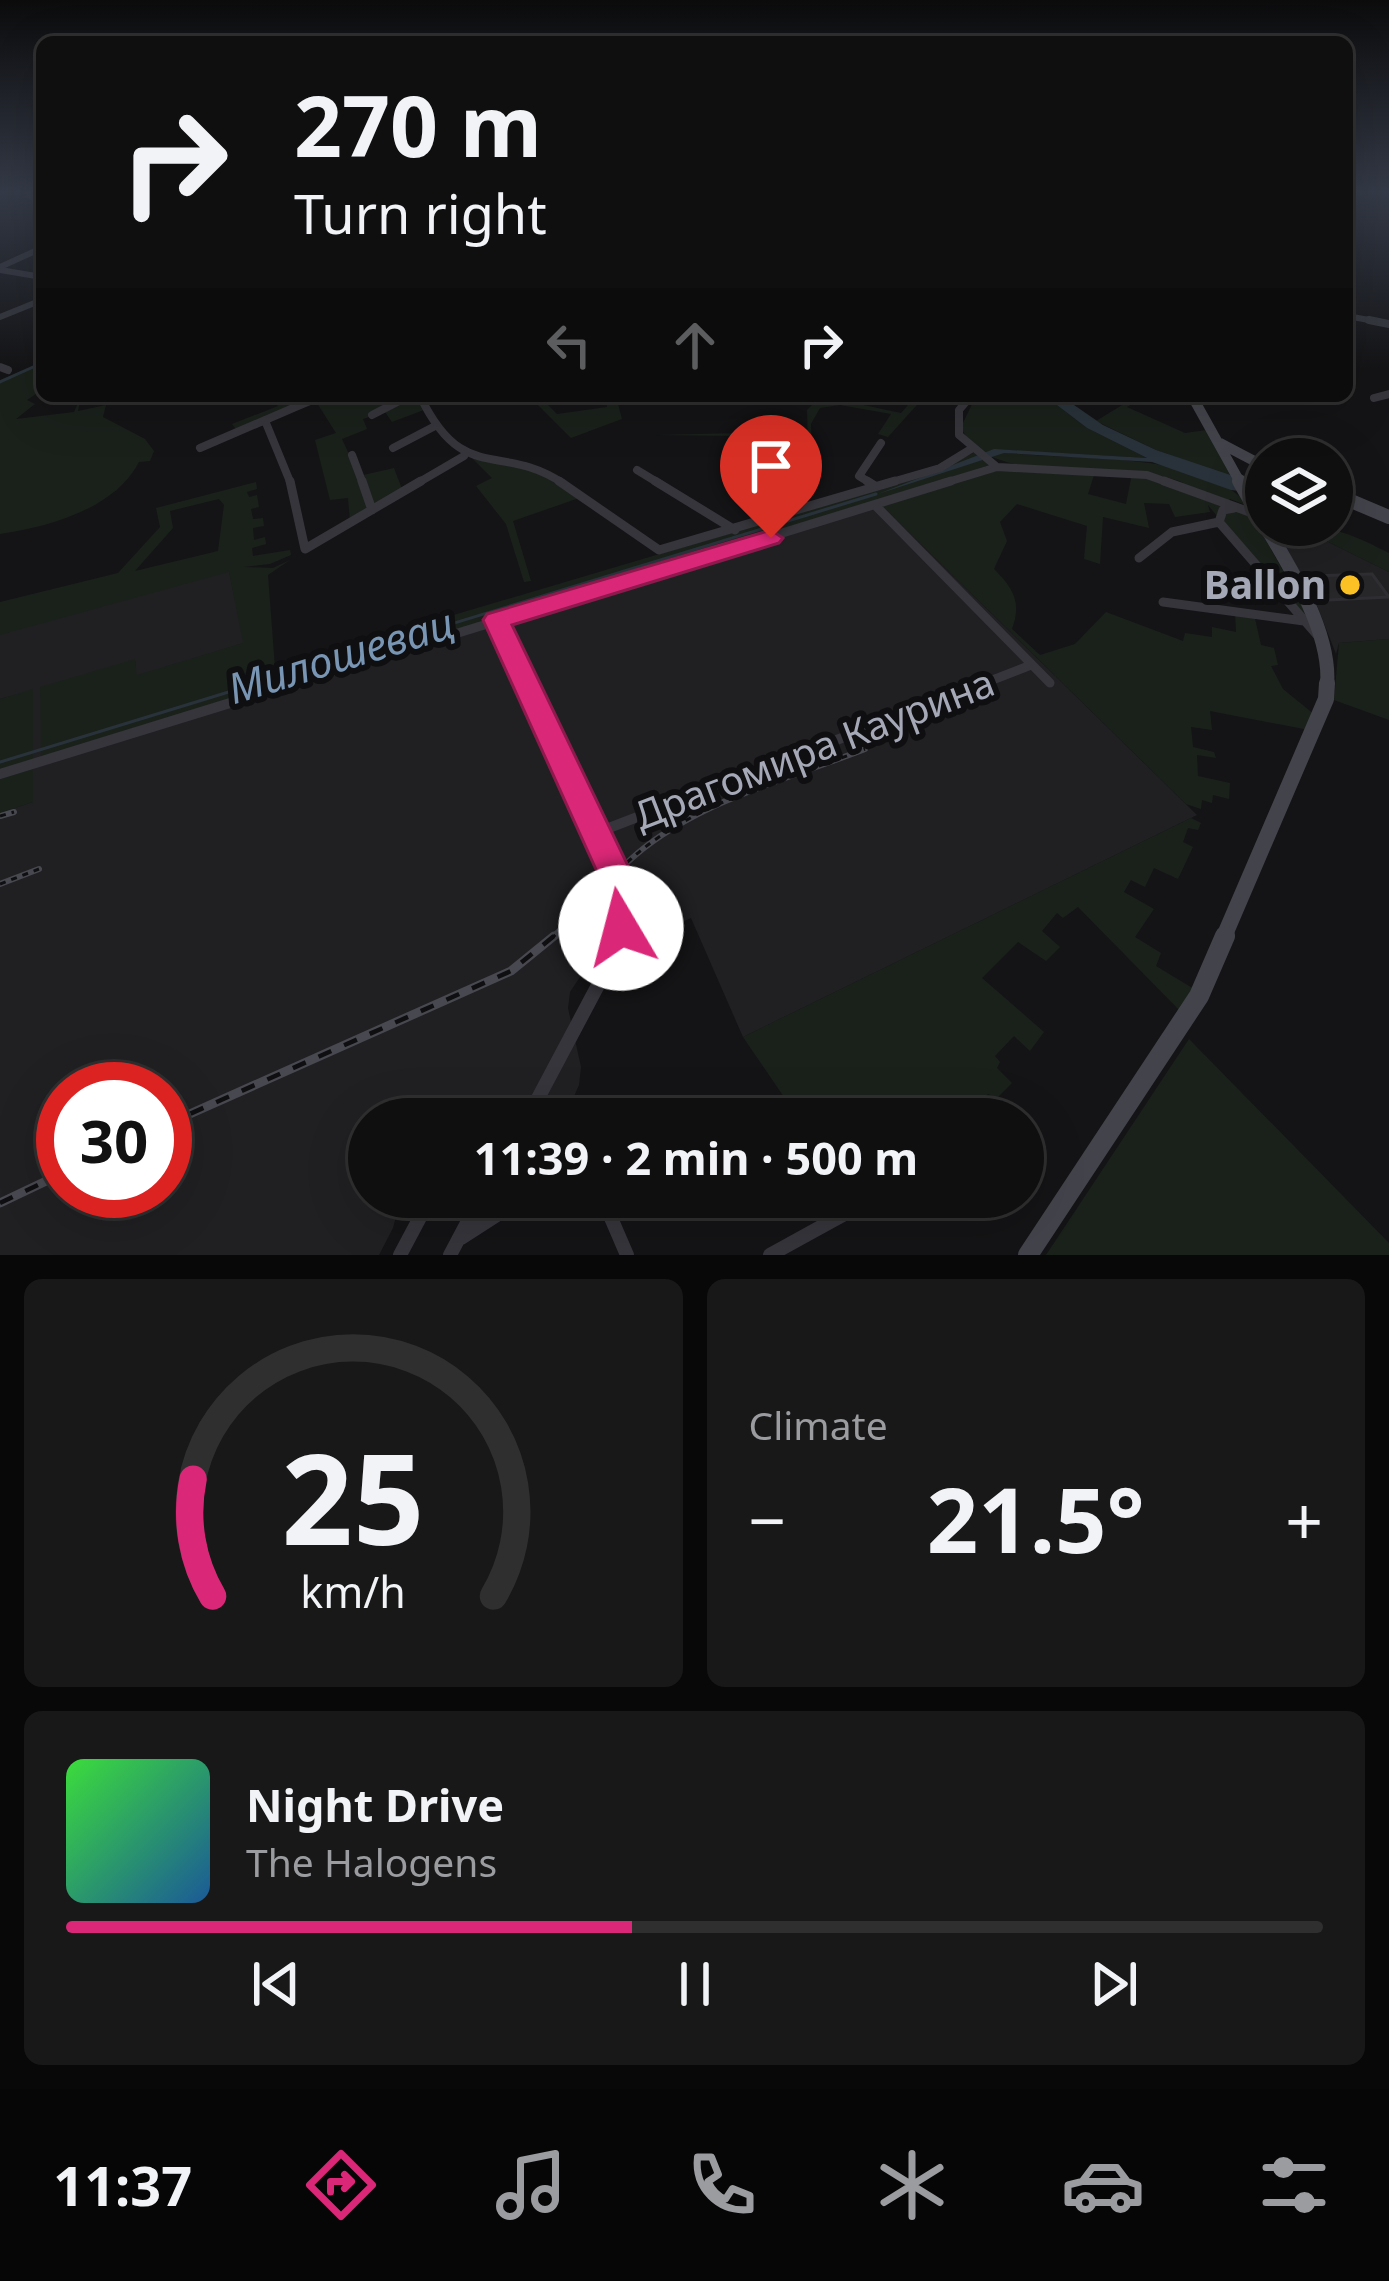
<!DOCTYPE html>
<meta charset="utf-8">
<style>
body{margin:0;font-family:"Noto Sans",sans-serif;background:#181819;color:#f1f3f6;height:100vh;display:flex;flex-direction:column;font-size:45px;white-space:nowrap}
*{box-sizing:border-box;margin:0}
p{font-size:39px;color:#9b9c9f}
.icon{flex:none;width:66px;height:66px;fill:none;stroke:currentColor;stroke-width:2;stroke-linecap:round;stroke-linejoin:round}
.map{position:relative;height:1255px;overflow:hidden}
.sheet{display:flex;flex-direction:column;gap:24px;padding:24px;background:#080809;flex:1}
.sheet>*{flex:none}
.top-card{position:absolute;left:36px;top:36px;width:1317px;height:366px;border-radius:18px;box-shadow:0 12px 48px #0002,0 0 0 3px #2f2f30;background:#0f0f10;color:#f1f3f6;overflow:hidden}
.tools{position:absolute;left:1245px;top:438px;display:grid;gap:24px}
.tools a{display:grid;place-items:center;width:108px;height:108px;border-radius:50%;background:#0f0f10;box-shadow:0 12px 48px #0002,0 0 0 3px #2f2f30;font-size:60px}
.speed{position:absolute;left:36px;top:1062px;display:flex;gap:24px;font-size:60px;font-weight:700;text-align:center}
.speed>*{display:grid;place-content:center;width:156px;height:156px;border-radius:50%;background:#0f0f10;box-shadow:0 12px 48px #0002,0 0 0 3px #2f2f30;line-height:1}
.speed .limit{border:18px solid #d22;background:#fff;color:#111}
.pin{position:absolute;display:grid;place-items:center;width:102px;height:102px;color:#fff;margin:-123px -51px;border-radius:50% 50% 50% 0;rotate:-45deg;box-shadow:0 0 12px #0007}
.pin .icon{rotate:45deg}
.me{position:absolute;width:132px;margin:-66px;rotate:352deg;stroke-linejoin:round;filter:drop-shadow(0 0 9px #0008)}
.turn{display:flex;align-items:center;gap:42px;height:252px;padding:0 60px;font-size:54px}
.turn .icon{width:156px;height:156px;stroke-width:2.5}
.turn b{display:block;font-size:84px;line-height:102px}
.lanes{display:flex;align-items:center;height:114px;padding:0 60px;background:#0003;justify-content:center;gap:60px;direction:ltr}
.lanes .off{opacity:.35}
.big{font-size:90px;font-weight:700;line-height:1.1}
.sheet .widget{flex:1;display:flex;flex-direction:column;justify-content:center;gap:18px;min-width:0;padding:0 42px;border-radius:18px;background:#181819}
.sheet .dial{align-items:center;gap:0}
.dial svg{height:312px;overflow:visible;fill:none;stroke:#2f2f30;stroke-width:7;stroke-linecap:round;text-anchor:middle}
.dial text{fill:#f1f3f6;stroke:none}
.song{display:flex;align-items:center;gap:36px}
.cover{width:144px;height:144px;border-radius:18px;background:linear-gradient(135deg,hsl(120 70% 55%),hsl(210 70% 35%))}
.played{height:12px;border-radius:6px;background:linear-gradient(90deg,#db2777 45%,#2f2f30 45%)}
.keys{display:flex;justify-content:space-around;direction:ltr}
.heat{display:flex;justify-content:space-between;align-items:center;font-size:66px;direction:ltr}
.sheet .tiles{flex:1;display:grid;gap:24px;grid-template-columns:1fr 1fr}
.widget:last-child{grid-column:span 2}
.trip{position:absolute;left:348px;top:1098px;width:696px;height:120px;border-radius:60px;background:#0f0f10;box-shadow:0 12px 48px #0002,0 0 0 3px #2f2f30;font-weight:700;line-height:120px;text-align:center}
.menu{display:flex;height:192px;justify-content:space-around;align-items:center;background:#060606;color:#9b9c9f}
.menu .icon{width:84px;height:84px}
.menu .active{color:#db2777}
.menu b{font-size:54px;color:#f1f3f6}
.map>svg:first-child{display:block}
.built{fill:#202023;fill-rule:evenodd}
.green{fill:#1a211b;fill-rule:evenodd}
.water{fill:#29323a}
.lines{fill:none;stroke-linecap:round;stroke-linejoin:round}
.stream{stroke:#29323a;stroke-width:3}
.building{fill:#27272a;stroke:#2e2e32;stroke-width:3}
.street-far4{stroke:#35353b;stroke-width:6}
.street-far3{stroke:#35353b;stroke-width:8}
.street-far2{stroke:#35353b;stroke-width:9}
.street-far1{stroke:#35353b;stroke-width:10}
.street{stroke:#35353b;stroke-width:14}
.secondary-far3{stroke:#43444b;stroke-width:10}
.secondary-far2{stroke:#43444b;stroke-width:14}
.secondary-far1{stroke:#43444b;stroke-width:16}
.secondary{stroke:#43444b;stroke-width:20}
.rail-far1-casing{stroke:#484950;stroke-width:6}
.rail-casing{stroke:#484950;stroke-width:9}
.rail-far1{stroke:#0f0f11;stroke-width:3;stroke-dasharray:6;stroke-linecap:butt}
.rail{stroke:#0f0f11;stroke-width:4.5;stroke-dasharray:14;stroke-linecap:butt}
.route{fill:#db2777;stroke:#8e194d;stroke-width:3}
.poi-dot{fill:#fcc125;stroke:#0f0f11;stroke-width:4.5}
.labels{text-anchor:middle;stroke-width:12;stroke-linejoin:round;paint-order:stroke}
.poi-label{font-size:39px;font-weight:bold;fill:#a5a9b7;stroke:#0f0f11;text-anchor:end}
.street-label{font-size:39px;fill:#a5a9b7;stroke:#0f0f11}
.water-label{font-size:42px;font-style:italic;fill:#7995b4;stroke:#0f0f11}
</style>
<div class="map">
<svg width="1389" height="1255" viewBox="0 0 1389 1255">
<rect width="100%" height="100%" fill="#141416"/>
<!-- built -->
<path class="built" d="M882 506 1197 815 743 1037 691 918 588 965 570 992 568 1008 581 1067 579 1085 564 1119H437L432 1103 400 1119H369V1197H401L393 1228 379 1255H0V813L33 802V690L0 699V633L229 571 244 643 136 676 135 660 41 762ZM63 1089H165V1191H63Z
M1271 525H1294L1389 572V639L1339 643 1336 654 1316 603Z"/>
<!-- green -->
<path class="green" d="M42 363V390L27 400 35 404 16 419 74 412 81 396 78 411 106 405 103 417 145 439 154 451 150 461 139 462C115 509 48 527 0 534V380Z
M269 396H419L424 410 392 422 385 412 363 419 367 429 342 439 359 476 394 468 402 489 350 521 348 498 330 500 315 440 336 433 317 403 238 432 232 424 278 406Z
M529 396H593L546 403 557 414 607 407 606 396H616L622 419 571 438Z
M848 396H855L854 403 901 413 916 396H925L888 437 878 434 891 414 840 405 820 408 811 424 812 447 791 472 772 471 739 436 655 435 741 433 762 442 758 448 771 461 785 464 808 444 807 410 814 403 846 400Z
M976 396H1045L1087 428 1147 458 1004 450 1009 453C1079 461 1202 450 1251 507L1230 499 1217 516 1208 505 1210 512 1175 517 1169 504 1144 503 1149 528 1103 517 1100 564 1084 559 1087 526 1017 504 1000 522 1007 541 994 569C1013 588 1022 602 1012 629L1040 655 1075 644 1106 612 1183 641 1185 633 1212 637V627L1236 632 1235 611 1254 614 1261 645 1274 648 1278 665 1271 666 1283 689 1315 715 1309 730 1210 711 1212 730 1191 727 1193 747 1214 752 1216 758 1197 755 1198 776 1230 783 1229 799 1213 795 1212 803 1202 800 1201 809 1186 804 882 506 1000 468 1095 472 1088 494 1126 504 1132 474 1184 483C1125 457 988 492 961 427Z
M1137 396H1145L1127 407 1185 433 1207 430 1234 478 1156 450 1096 421Z
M975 452 991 464 989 469 41 759 40 687 135 659 137 675 243 643 229 572 0 635V602L118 573 160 527 156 508 256 482 257 489 247 492 249 497 257 495 259 507 251 509 253 519 263 518 264 526 253 528 254 540 265 537 266 544 252 548 253 556 290 550 291 555 270 564 244 567 273 568 290 560 268 575 275 668 788 516 947 466ZM219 499 224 505 218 551 135 571 173 528 170 511Z
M473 459 531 468 582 497 513 521 531 581 524 582 506 524 476 486 492 478Z
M1230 510 1251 514 1317 631 1221 519Z
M1294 525C1331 525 1356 536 1389 553V572Z
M1389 639V720L1334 700 1339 643Z
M33 689V802L0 813V699Z
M1191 818 1201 823 1198 830 1188 828 1183 842 1193 847 1178 879 1154 868 1145 887 1131 880 1124 892 1154 909 1135 937 1161 953 1156 966 1194 989 1182 1013 1078 907 1063 918 1057 913 1042 931 1060 947 1046 961 1018 942 982 978 1044 1032 1030 1051 1014 1036 995 1056 1000 1062 997 1068 1012 1083 997 1098 988 1094 968 1119H799L743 1037Z
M1189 1039 1389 1243V1255H1046Z"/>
<!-- water -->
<path class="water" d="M1045 396H1061L1103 425 1156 450 1266 487V494L1231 490 1152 462 1004 453 878 494 994 449 1147 458 1087 428Z"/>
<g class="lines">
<!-- stream -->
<path class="stream" d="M0 382 42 363
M0 762 876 494"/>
</g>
<!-- building -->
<path class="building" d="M1372 574 1389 597 1329 600 1311 576Z"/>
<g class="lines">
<!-- street-far4 -->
<path class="street-far4" d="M27 193 42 205
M1347 196H1354
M0 267 42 248
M0 270 42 277
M1347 316 1385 323
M0 317 42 300"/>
<!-- street-far3 -->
<path class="street-far3" d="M1369 320 1389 324
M0 367 8 370
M420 396C464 487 501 441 564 484
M971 396 959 410V435L997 467 1147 475 1172 484
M1374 398 1389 394
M372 415 409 396
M266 423 291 484
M200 448 321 396
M393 448 437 425
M352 455 363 484
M637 470 660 484
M416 484 464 456
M872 484 859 476 881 443
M885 484 940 468 971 449
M941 484 997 467"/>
<!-- street-far2 -->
<path class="street-far2" d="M290 481 305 549 421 481
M362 481 372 510
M559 481 659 550 895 481
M655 481 735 530
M867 481 875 486
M1164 481 1255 514
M876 506 1050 683
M1234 508 1223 510 1219 522 1317 635
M1139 558 1172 532 1219 522
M1163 602 1304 621
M496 620 527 686
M286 686 951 481
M977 686 1031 665"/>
<!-- street-far1 -->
<path class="street-far1" d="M526 683 615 874 624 907 617 939
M0 774 295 683
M596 833 984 683"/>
<!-- street -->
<path class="street" d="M527 1119 613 957 618 936
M729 1119H749
M602 1197 627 1255
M461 1238 506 1209 555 1197
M400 1255 425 1208 438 1197
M450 1255 468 1221 461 1197
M770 1255 848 1212"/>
<!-- secondary-far3 -->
<path class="secondary-far3" d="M1192 396 1241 484
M1220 443 1258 463"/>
<!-- secondary-far2 -->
<path class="secondary-far2" d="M1239 481C1270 538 1333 621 1327 686
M1332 493 1389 517"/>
<!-- secondary-far1 -->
<path class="secondary-far1" d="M1223 939 1326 699 1327 683"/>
<!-- secondary -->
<path class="secondary" d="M1028 1255 1199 996 1225 936"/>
<defs>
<path id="rail-far1" d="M0 816 14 812
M0 884 39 869
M551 939C582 909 610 875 644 848 708 798 791 778 865 749"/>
<path id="rail" d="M165 1125 511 971 554 936
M0 1203 63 1173"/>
</defs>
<!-- rail-far1 casing -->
<use href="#rail-far1" class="rail-far1-casing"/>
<!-- rail casing -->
<use href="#rail" class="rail-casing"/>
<!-- rail-far1 -->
<use href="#rail-far1" class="rail-far1"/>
<!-- rail -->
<use href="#rail" class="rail"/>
</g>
<!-- sky -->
<linearGradient id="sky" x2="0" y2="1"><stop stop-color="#0b0b0c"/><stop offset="0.52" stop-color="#343a47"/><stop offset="1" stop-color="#343a47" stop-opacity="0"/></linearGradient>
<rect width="1389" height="369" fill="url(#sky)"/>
<!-- route -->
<path class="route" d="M771 530 783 538 779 543 512 625 632 874C639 897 645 916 634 940L621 944 609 940C600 921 603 895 598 874L483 620 487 614Z"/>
<!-- markers -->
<circle class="poi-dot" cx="1350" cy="585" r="12"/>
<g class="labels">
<!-- poi labels -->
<g class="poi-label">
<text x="1326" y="599">Ballon</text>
</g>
<!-- street labels -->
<g class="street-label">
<text transform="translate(814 749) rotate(-21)" y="14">Драгомира Каурина</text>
</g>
<!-- water labels -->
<g class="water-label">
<text transform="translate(341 656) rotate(-17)" y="15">Милошевац</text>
</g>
</g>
</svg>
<div class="tools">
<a><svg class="icon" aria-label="layers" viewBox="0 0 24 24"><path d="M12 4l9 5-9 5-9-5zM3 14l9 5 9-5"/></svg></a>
</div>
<div class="speed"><div class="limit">30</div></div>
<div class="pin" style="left:771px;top:538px;background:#d93025"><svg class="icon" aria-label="arrive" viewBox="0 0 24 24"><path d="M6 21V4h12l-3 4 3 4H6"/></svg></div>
<svg class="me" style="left:621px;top:928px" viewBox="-20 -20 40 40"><circle r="19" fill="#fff"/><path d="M0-13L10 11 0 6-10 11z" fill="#db2777"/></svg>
<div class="trip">11:39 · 2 min · 500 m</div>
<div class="top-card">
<div class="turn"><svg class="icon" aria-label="right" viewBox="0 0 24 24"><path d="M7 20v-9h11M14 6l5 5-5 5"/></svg><div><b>270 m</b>Turn right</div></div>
<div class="lanes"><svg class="icon off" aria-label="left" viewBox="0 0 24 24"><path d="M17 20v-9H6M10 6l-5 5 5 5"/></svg><svg class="icon off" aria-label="ahead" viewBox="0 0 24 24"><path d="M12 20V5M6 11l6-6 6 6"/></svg><svg class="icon" aria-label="right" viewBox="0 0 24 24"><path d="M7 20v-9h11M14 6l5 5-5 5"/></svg></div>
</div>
</div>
<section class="sheet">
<div class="tiles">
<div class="widget dial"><svg viewBox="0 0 100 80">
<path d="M14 69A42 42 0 1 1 86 69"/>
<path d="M14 69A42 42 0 0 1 9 39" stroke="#db2777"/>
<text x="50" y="56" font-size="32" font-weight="700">25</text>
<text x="50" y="72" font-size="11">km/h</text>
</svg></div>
<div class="widget"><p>Climate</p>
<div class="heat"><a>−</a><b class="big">21.5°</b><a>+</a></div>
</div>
<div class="widget">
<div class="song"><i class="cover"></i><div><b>Night Drive</b><p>The Halogens</p></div></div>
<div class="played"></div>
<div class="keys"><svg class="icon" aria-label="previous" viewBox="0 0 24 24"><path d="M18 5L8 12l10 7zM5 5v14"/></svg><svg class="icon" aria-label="pause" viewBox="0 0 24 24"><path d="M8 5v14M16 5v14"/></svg><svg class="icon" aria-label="next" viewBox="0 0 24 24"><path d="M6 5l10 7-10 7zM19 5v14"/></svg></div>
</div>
</div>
</section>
<nav class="menu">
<b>11:37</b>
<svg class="icon active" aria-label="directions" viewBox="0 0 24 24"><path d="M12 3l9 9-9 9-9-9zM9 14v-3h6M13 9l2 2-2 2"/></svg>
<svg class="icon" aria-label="music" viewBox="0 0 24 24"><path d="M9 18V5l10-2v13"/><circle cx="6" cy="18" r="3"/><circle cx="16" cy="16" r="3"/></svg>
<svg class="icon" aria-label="phone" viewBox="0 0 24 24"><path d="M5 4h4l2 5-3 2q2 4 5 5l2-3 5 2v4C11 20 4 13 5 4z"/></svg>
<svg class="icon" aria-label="climate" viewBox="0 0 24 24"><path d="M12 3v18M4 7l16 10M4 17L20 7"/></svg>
<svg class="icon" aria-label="car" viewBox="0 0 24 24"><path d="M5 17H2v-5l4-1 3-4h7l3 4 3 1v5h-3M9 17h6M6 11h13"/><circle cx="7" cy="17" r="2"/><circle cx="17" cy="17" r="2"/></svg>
<svg class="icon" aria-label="filters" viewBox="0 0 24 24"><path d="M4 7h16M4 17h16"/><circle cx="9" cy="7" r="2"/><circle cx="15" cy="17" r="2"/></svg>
</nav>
